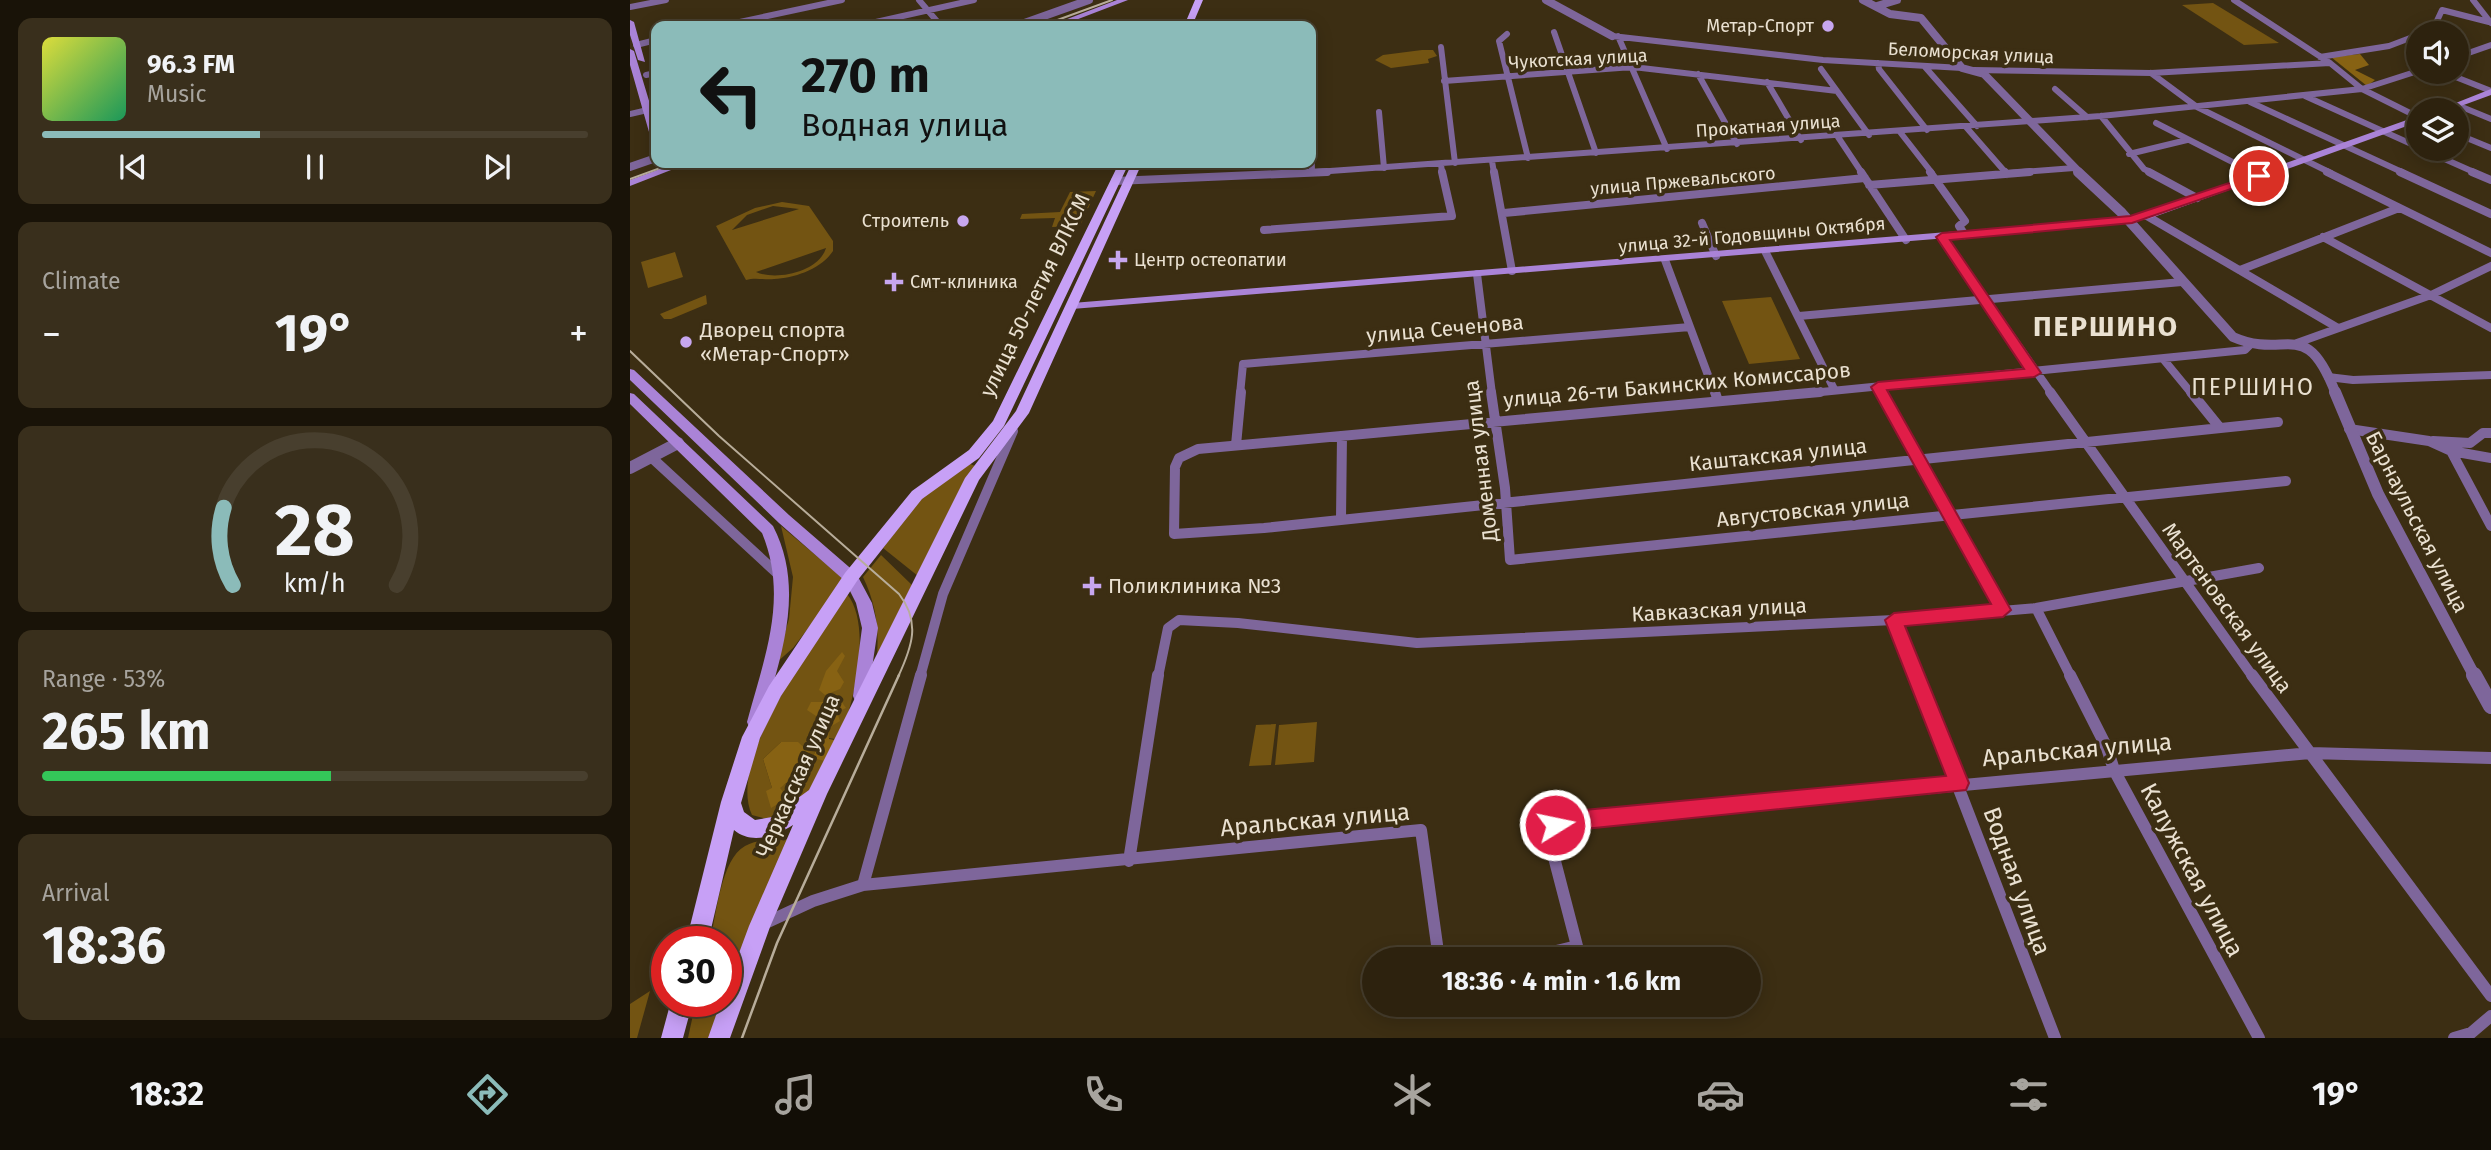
<!DOCTYPE html>
<meta charset="utf-8">
<style>
body{margin:0;font-family:"Fira Sans",sans-serif;background:#392f1c;color:#f1f3f6;height:100vh;display:flex;flex-direction:column;font-size:26px;white-space:nowrap}
*{box-sizing:border-box;margin:0}
p{font-size:23px;color:#a7a49e}
.icon{flex:none;width:38px;height:38px;fill:none;stroke:currentColor;stroke-width:2;stroke-linecap:round;stroke-linejoin:round}
.map{position:relative;flex:1;overflow:hidden}
.drawer{display:flex;flex-direction:column;gap:18px;padding:18px;background:#191308;width:630px}
.drawer>*{flex:none}
.banner{position:absolute;left:21px;top:21px;width:665px;height:147px;border-radius:14px;box-shadow:0 4px 18px #0003,0 0 0 2px #483f2e;background:#8bbbb9;color:#111;overflow:hidden}
.buttons{position:absolute;left:1776px;top:21px;display:grid;gap:14px}
.buttons a{display:grid;place-items:center;width:63px;height:63px;border-radius:50%;background:#2d220e;box-shadow:0 4px 18px #0003,0 0 0 2px #483f2e;font-size:35px}
.speed{position:absolute;left:21px;top:926px;display:flex;gap:14px;font-size:35px;font-weight:700;text-align:center}
.speed>*{display:grid;place-content:center;width:91px;height:91px;border-radius:50%;background:#2d220e;box-shadow:0 4px 18px #0003,0 0 0 2px #483f2e;line-height:1}
.speed .limit{border:10px solid #d22;background:#fff;color:#111}
.pin{position:absolute;display:grid;place-items:center;width:60px;height:60px;color:#fff;margin:-30px;border:4px solid #fff;border-radius:50%;box-shadow:0 2px 7px #0007}
.me{position:absolute;width:77px;margin:-38px;rotate:80deg;stroke-linejoin:round;filter:drop-shadow(0 0 5px #0008)}
.turn{display:flex;align-items:center;gap:24px;height:147px;padding:0 35px;font-size:32px}
.turn .icon{width:91px;height:91px;stroke-width:2.5}
.turn b{display:block;font-size:49px;line-height:60px}
.big{font-size:52px;font-weight:700;line-height:1.1}
.drawer .widget{flex:1;display:flex;flex-direction:column;justify-content:center;gap:10px;min-width:0;padding:0 24px;border-radius:14px;background:#392f1c}
.drawer .dial{align-items:center;gap:0}
.dial svg{height:182px;overflow:visible;fill:none;stroke:#483f2e;stroke-width:7;stroke-linecap:round;text-anchor:middle}
.dial text{fill:#f1f3f6;stroke:none}
.song{display:flex;align-items:center;gap:21px}
.cover{width:84px;height:84px;border-radius:10px;background:linear-gradient(135deg,hsl(60 70% 55%),hsl(150 70% 35%))}
.played{height:7px;border-radius:4px;background:linear-gradient(90deg,#8bbbb9 40%,#483f2e 40%)}
.keys{display:flex;justify-content:space-around;direction:ltr}
.heat{display:flex;justify-content:space-between;align-items:center;font-size:38px;direction:ltr}
.charge{height:10px;border-radius:5px;background:linear-gradient(90deg,#34c759 53%,#483f2e 0)}
.trip{position:absolute;left:732px;top:947px;width:399px;height:70px;border-radius:35px;background:#2d220e;box-shadow:0 4px 18px #0003,0 0 0 2px #483f2e;font-weight:700;line-height:70px;text-align:center}
.tab-bar{display:flex;height:112px;justify-content:space-around;align-items:center;background:#120e06;color:#a7a49e}
.tab-bar .icon{width:49px;height:49px}
.tab-bar .selected{color:#8bbbb9}
.tab-bar b{font-size:32px;color:#f1f3f6}
main{display:flex;flex:1;min-height:0}
.map>svg:first-child{display:block}
.green{fill:#735412;fill-rule:evenodd}
.forest{fill:#876213}
.lines{fill:none;stroke-linecap:round;stroke-linejoin:round}
.minor-far3{stroke:#7e669b;stroke-width:6}
.minor-far2{stroke:#7e669b;stroke-width:8}
.minor-far1{stroke:#7e669b;stroke-width:10}
.minor{stroke:#7e669b;stroke-width:12}
.tertiary-far3{stroke:#7e669b;stroke-width:8}
.tertiary-far2{stroke:#7e669b;stroke-width:10}
.tertiary-far1{stroke:#7e669b;stroke-width:12}
.tertiary{stroke:#7e669b;stroke-width:16}
.secondary{fill:#aa83d7;fill-rule:evenodd}
.primary{fill:#c7a0f6;fill-rule:evenodd}
.tram-far1{stroke:#b8ad9a;stroke-width:2}
.tram{stroke:#b8ad9a;stroke-width:2.5}
.route{fill:#e11d48;stroke:#92132f;stroke-width:2}
.poi-dot{fill:#c7a6ef;stroke:#3c2e13;stroke-width:2.5}
.labels{text-anchor:middle;stroke-width:7;stroke-linejoin:round;paint-order:stroke}
.far-poi-label{font-size:18px;fill:#eae1d1;stroke:#3c2e13;text-anchor:end}
.far-street-label{font-size:18px;fill:#eae1d1;stroke:#3c2e13}
.street-label{font-size:21px;fill:#eae1d1;stroke:#3c2e13}
.poi-label{font-size:21px;fill:#eae1d1;stroke:#3c2e13;text-anchor:start}
.neighbourhood-label{font-size:23px;letter-spacing:2px;fill:#eae1d1;stroke:#3c2e13}
.near-street-label{font-size:24px;fill:#eae1d1;stroke:#3c2e13}
.district-label{font-size:28px;font-weight:bold;letter-spacing:2px;fill:#eae1d1;stroke:#3c2e13}
</style>
<main>
<section class="drawer">
<div class="widget">
<div class="song"><i class="cover"></i><div><b>96.3 FM</b><p>Music</p></div></div>
<div class="played"></div>
<div class="keys"><svg class="icon" aria-label="previous" viewBox="0 0 24 24"><path d="M18 5L8 12l10 7zM5 5v14"/></svg><svg class="icon" aria-label="pause" viewBox="0 0 24 24"><path d="M8 5v14M16 5v14"/></svg><svg class="icon" aria-label="next" viewBox="0 0 24 24"><path d="M6 5l10 7-10 7zM19 5v14"/></svg></div>
</div>
<div class="widget"><p>Climate</p>
<div class="heat"><a>−</a><b class="big">19°</b><a>+</a></div>
</div>
<div class="widget dial"><svg viewBox="0 0 100 80">
<path d="M14 69A42 42 0 1 1 86 69"/>
<path d="M14 69A42 42 0 0 1 10 35" stroke="#8bbbb9"/>
<text x="50" y="56" font-size="32" font-weight="700">28</text>
<text x="50" y="72" font-size="11">km/h</text>
</svg></div>
<div class="widget"><p>Range · 53%</p><b class="big">265 km</b><div class="charge"></div></div>
<div class="widget"><p>Arrival</p><b class="big">18:36</b></div>
</section>
<div class="map">
<svg width="1861" height="1038" viewBox="0 0 1861 1038">
<rect width="100%" height="100%" fill="#3c2e13"/>
<!-- green -->
<path class="green" d="M1583 3 1649 43 1614 45 1552 5Z
M792 50H803L807 56 798 59 799 63 761 68 745 60 753 55Z
M466 191 450 226 422 227 425 218 390 219 392 214 430 212 440 192Z
M152 202 179 206 203 241V251C191 269 165 278 144 279 134 280 125 277 116 280L86 226 125 208ZM143 206 169 209 102 230 117 215ZM196 248C189 272 146 281 126 272Z
M45 252 53 277 18 288 11 262Z
M76 295 77 304 41 319H34L30 314Z
M1141 297 1170 359 1119 364 1092 301Z
M338 463 345 466 288 576 253 548 295 493Z
M151 526 215 580 163 648 146 663 159 619 163 577Z
M251 555 282 585 247 657C249 628 246 604 233 577Z
M217 594C250 634 212 760 178 793 167 804 152 812 137 819L122 815C96 759 186 641 217 594ZM184 736 205 739 159 783 142 788 133 759 151 742 183 756 191 741Z
M687 722 684 762 645 765 649 725Z
M646 724 641 765 619 766 626 725Z
M158 839 101 973 96 987V942H80C86 916 91 859 115 846 127 839 144 840 158 839Z
M20 991 7 1038H0V1004Z
M66 1001H91L79 1038H58Z"/>
<!-- forest -->
<path class="forest" d="M1730 54 1739 65 1725 70 1745 80 1737 86 1701 57Z
M212 652 215 656 207 671 214 682 210 689 195 695 189 690 196 671Z
M206 694 216 708 207 712 210 721 200 727 197 723 188 725 186 716 177 710 181 702H193Z
M191 728 198 729 199 739 205 740 195 761 187 759 150 788 158 798 141 808 136 791 142 788 133 759 151 742H168L183 756 191 741 184 736Z"/>
<g class="lines">
<!-- minor-far3 -->
<path class="minor-far3" d="M289 0 311 26
M1604 0 1700 63 1732 89 1788 117
M1843 0 1861 23
M0 7 36 0
M91 26 212 0
M228 26 344 0
M924 32 966 153
M1792 33 1805 25 1812 10 1859 22
M877 34 869 41 898 158
M982 36 1193 60 1332 68
M988 36 1037 149
M6 45 26 40
M811 47 825 163
M1690 57 1759 46 1788 35
M1827 57 1861 45
M1248 63 1249 69 1297 130
M1295 67 1347 126
M1191 69 1239 135
M1344 70 1521 73 1700 63
M1813 72 1861 91
M1521 73 1567 107 1701 173
M1068 74 1107 144
M16 75 26 73
M814 81 1003 67 1207 91
M1137 82 1171 140
M1425 89 1457 117
M1675 96 1788 147
M1620 102 1774 173
M1827 105 1861 119
M749 112 754 168
M0 114 26 108
M1471 116 1514 169 1522 173
M681 120 682 173
M1526 123 1624 173
M1336 127 1376 173
M1270 132 1302 173
M1827 134 1861 148
M1208 137 1232 173
M1792 149 1846 173
M1499 154 1557 140
M862 161 864 173
M811 164 812 173
M672 173 1471 116 1732 89 1788 71
M1379 173 1444 168"/>
<!-- minor-far2 -->
<path class="minor-far2" d="M864 172 882 271
M1231 172 1276 240
M1300 172 1335 221 1329 226 1335 235
M1375 172 1377 174
M1519 172 1567 198
M1620 172 1629 176
M1697 172 1861 253
M1770 172 1861 214
M1842 172 1861 180
M485 181 697 172
M1239 185 1400 172
M874 213 1235 178
M1517 216 1708 328
M1072 223 1086 256
M634 230 822 216 812 172
M1312 237 1422 394
M1693 237 1861 328
M1135 251 1204 389
M1035 260 1085 394
M1610 270 1769 208
M847 274 862 394
M1169 316 1552 282
M1667 343 1801 295 1861 266
M1534 360 1562 394
M1698 377 1723 380 1861 375
M1248 387 1252 394
M610 394 613 364 1060 327
M1171 394 1615 350 1620 345"/>
<!-- minor-far1 -->
<path class="minor-far1" d="M861 392 875 488 880 560 1656 481
M1085 392 1088 401
M1190 392 568 449 549 458 545 467 544 534 634 528 1648 422
M1251 392 1373 610
M1420 392 1623 677
M1561 392 1590 428
M1719 429 1799 441 1821 451 1861 458
M1803 441 1840 443 1853 433H1861
M606 445 611 392
M1821 451 1861 526
M21 457 149 575
M711 518 712 436
M1406 608 1441 677
M1264 620 1286 677
M290 677 313 594 383 431
M528 677 538 628 549 620 608 623 787 643 1264 620 1406 608 1629 568"/>
<!-- minor -->
<path class="minor" d="M1285 675 1425 1038
M1440 675 1477 748 1484 770 1629 1038
M1622 675 1861 996
M499 861 528 675
M233 885 291 675
M131 925 183 901 233 885 791 830 809 959
M894 959 947 946 920 842V832L933 822 1680 753 1861 758
M1824 1038 1841 1033 1861 1016"/>
<!-- tertiary-far3 -->
<path class="tertiary-far3" d="M916 0 982 36
M1233 0 1260 14 1291 18 1332 68 1354 74 1450 173
M1247 6 1267 0
M386 26 459 0
M0 167 26 158"/>
<!-- tertiary-far2 -->
<path class="tertiary-far2" d="M1448 172 1492 213 1603 337C1658 361 1675 314 1706 394"/>
<!-- tertiary-far1 -->
<path class="tertiary-far1" d="M1705 392 1748 494 1845 677
M0 468 48 443"/>
<!-- tertiary -->
<path class="tertiary" d="M1844 675 1861 706"/>
<!-- secondary -->
<path class="secondary" d="M487 0H498L430 26H419Z
M0 20 4 22 15 62 8 60 0 35Z
M0 49 4 51 26 124V142L21 139 0 65Z
M1861 89V95L1820 110H1808Z
M1788 116V122L1521 218 1492 224 442 309 436 306 442 303 1492 218 1515 213Z
M46 163H59L0 186V180Z
M0 369 4 370 159 515 226 573 242 603 248 628 237 701 231 703 225 701 223 696 232 628 226 603 215 581 149 523 0 380Z
M0 393 4 394 143 526C170 578 158 632 143 685 139 699 137 714 131 727L125 729 119 727 117 722C134 658 159 598 132 533L0 404Z"/>
<!-- primary -->
<path class="primary" d="M565 0H573L562 26H554Z
M489 163H499L374 426 349 458 292 499 227 581 151 696 130 738 111 803 114 812 125 820 142 817 179 790 335 478 386 411 502 163H512L399 413 349 480 197 794 140 927 100 1038H78L91 1001H96V988L119 926 163 825C145 836 122 845 104 830L78 942H56L91 802 112 737 139 686 215 573 282 491 339 450 363 421Z
M41 1001H63L53 1038H31Z"/>
<!-- tram-far1 -->
<path class="tram-far1" d="M411 26 482 0
M0 179 44 163
M0 351 89 436 269 594C291 622 282 647 268 677"/>
<!-- tram -->
<path class="tram" d="M112 1038 147 943 269 675"/>
</g>
<!-- route -->
<path class="route" d="M1629 173 1635 176 1633 178 1502 223 1320 240 1411 373 1404 377 1257 390 1381 610 1373 617 1275 626 1339 783 1336 790 935 831 925 835 918 832 915 825 918 819 933 812 1316 776 1255 620 1264 613 1361 604 1241 387 1248 382 1394 369 1306 237 1312 233 1500 216Z"/>
<!-- markers -->
<g class="poi-dot">
<circle cx="1198" cy="26" r="7"/>
<circle cx="333" cy="221" r="7"/>
<path d="M484.5 249.5h7v7h7v7h-7v7h-7v-7h-7v-7h7z"/>
<path d="M260.5 271.5h7v7h7v7h-7v7h-7v-7h-7v-7h7z"/>
<circle cx="56" cy="342" r="7"/>
<path d="M458.5 575.5h7v7h7v7h-7v7h-7v-7h-7v-7h7z"/>
</g>
<g class="labels">
<!-- far-poi labels -->
<g class="far-poi-label">
<text x="1184" y="32">Метар-Спорт</text>
<text x="319" y="227">Cтроитель</text>
<text x="504" y="266" text-anchor="start">Центр остеопатии</text>
<text x="280" y="288" text-anchor="start">Смт-клиника</text>
</g>
<!-- far-street labels -->
<g class="far-street-label">
<text transform="translate(1341 53) rotate(3)" y="6">Беломорская улица</text>
<text transform="translate(948 59) rotate(-3)" y="6">Чукотская улица</text>
<text transform="translate(1138 126) rotate(-4)" y="6">Прокатная улица</text>
<text transform="translate(1053 181) rotate(-5)" y="6">улица Пржевальского</text>
<text transform="translate(1122 235) rotate(-5)" y="6">улица 32-й Годовщины Октября</text>
</g>
<!-- street labels -->
<g class="street-label">
<text transform="translate(405 295) rotate(-64)" y="7">улица 50-летия ВЛКСМ</text>
<text transform="translate(815 329) rotate(-5)" y="7">улица Сеченова</text>
<text transform="translate(1047 385) rotate(-5)" y="7">улица 26-ти Бакинских Комиссаров</text>
<text transform="translate(1148 455) rotate(-6)" y="7">Каштакская улица</text>
<text transform="translate(851 461) rotate(-97)" y="7">Доменная улица</text>
<text transform="translate(1183 510) rotate(-6)" y="7">Августовская улица</text>
<text transform="translate(1787 522) rotate(63)" y="7">Барнаульская улица</text>
<text transform="translate(1597 608) rotate(54)" y="7">Мартеновская улица</text>
<text transform="translate(1089 610) rotate(-3)" y="7">Кавказская улица</text>
<text transform="translate(168 776) rotate(-66)" y="7">Черкасская улица</text>
</g>
<!-- poi labels -->
<g class="poi-label">
<text x="70" y="337">Дворец спорта<tspan x="70" dy="24">«Метар-Спорт»</tspan></text>
<text x="478" y="593">Поликлиника №3</text>
</g>
<!-- neighbourhood labels -->
<g class="neighbourhood-label">
<text x="1623" y="395">ПЕРШИНО</text>
</g>
<!-- near-street labels -->
<g class="near-street-label">
<text transform="translate(1447 750) rotate(-5)" y="8">Аральская улица</text>
<text transform="translate(685 820) rotate(-5)" y="8">Аральская улица</text>
<text transform="translate(1562 870) rotate(62)" y="8">Калужская улица</text>
<text transform="translate(1387 881) rotate(70)" y="8">Водная улица</text>
</g>
<!-- district labels -->
<g class="district-label">
<text x="1476" y="336">ПЕРШИНО</text>
</g>
</g>
</svg>
<div class="buttons">
<a><svg class="icon" aria-label="sound" viewBox="0 0 24 24"><path d="M4 9h4l5-4v14l-5-4H4zM17 9q2 3 0 6"/></svg></a>
<a><svg class="icon" aria-label="layers" viewBox="0 0 24 24"><path d="M12 4l9 5-9 5-9-5zM3 14l9 5 9-5"/></svg></a>
</div>
<div class="speed"><div class="limit">30</div></div>
<div class="pin" style="left:1629px;top:176px;background:#d93025"><svg class="icon" aria-label="arrive" viewBox="0 0 24 24"><path d="M6 21V4h12l-3 4 3 4H6"/></svg></div>
<svg class="me" style="left:925px;top:825px" viewBox="-20 -20 40 40"><circle r="17" fill="#e11d48" stroke="#fff" stroke-width="3"/><path d="M0-11L8 9 0 5-8 9z" fill="#fff"/></svg>
<div class="trip">18:36 · 4 min · 1.6 km</div>
<div class="banner">
<div class="turn"><svg class="icon" aria-label="left" viewBox="0 0 24 24"><path d="M17 20v-9H6M10 6l-5 5 5 5"/></svg><div><b>270 m</b>Водная улица</div></div>
</div>
</div>
</main>
<nav class="tab-bar">
<b>18:32</b>
<svg class="icon selected" aria-label="directions" viewBox="0 0 24 24"><path d="M12 3l9 9-9 9-9-9zM9 14v-3h6M13 9l2 2-2 2"/></svg>
<svg class="icon" aria-label="music" viewBox="0 0 24 24"><path d="M9 18V5l10-2v13"/><circle cx="6" cy="18" r="3"/><circle cx="16" cy="16" r="3"/></svg>
<svg class="icon" aria-label="phone" viewBox="0 0 24 24"><path d="M5 4h4l2 5-3 2q2 4 5 5l2-3 5 2v4C11 20 4 13 5 4z"/></svg>
<svg class="icon" aria-label="climate" viewBox="0 0 24 24"><path d="M12 3v18M4 7l16 10M4 17L20 7"/></svg>
<svg class="icon" aria-label="car" viewBox="0 0 24 24"><path d="M5 17H2v-5l4-1 3-4h7l3 4 3 1v5h-3M9 17h6M6 11h13"/><circle cx="7" cy="17" r="2"/><circle cx="17" cy="17" r="2"/></svg>
<svg class="icon" aria-label="filters" viewBox="0 0 24 24"><path d="M4 7h16M4 17h16"/><circle cx="9" cy="7" r="2"/><circle cx="15" cy="17" r="2"/></svg>
<b>19°</b>
</nav>
